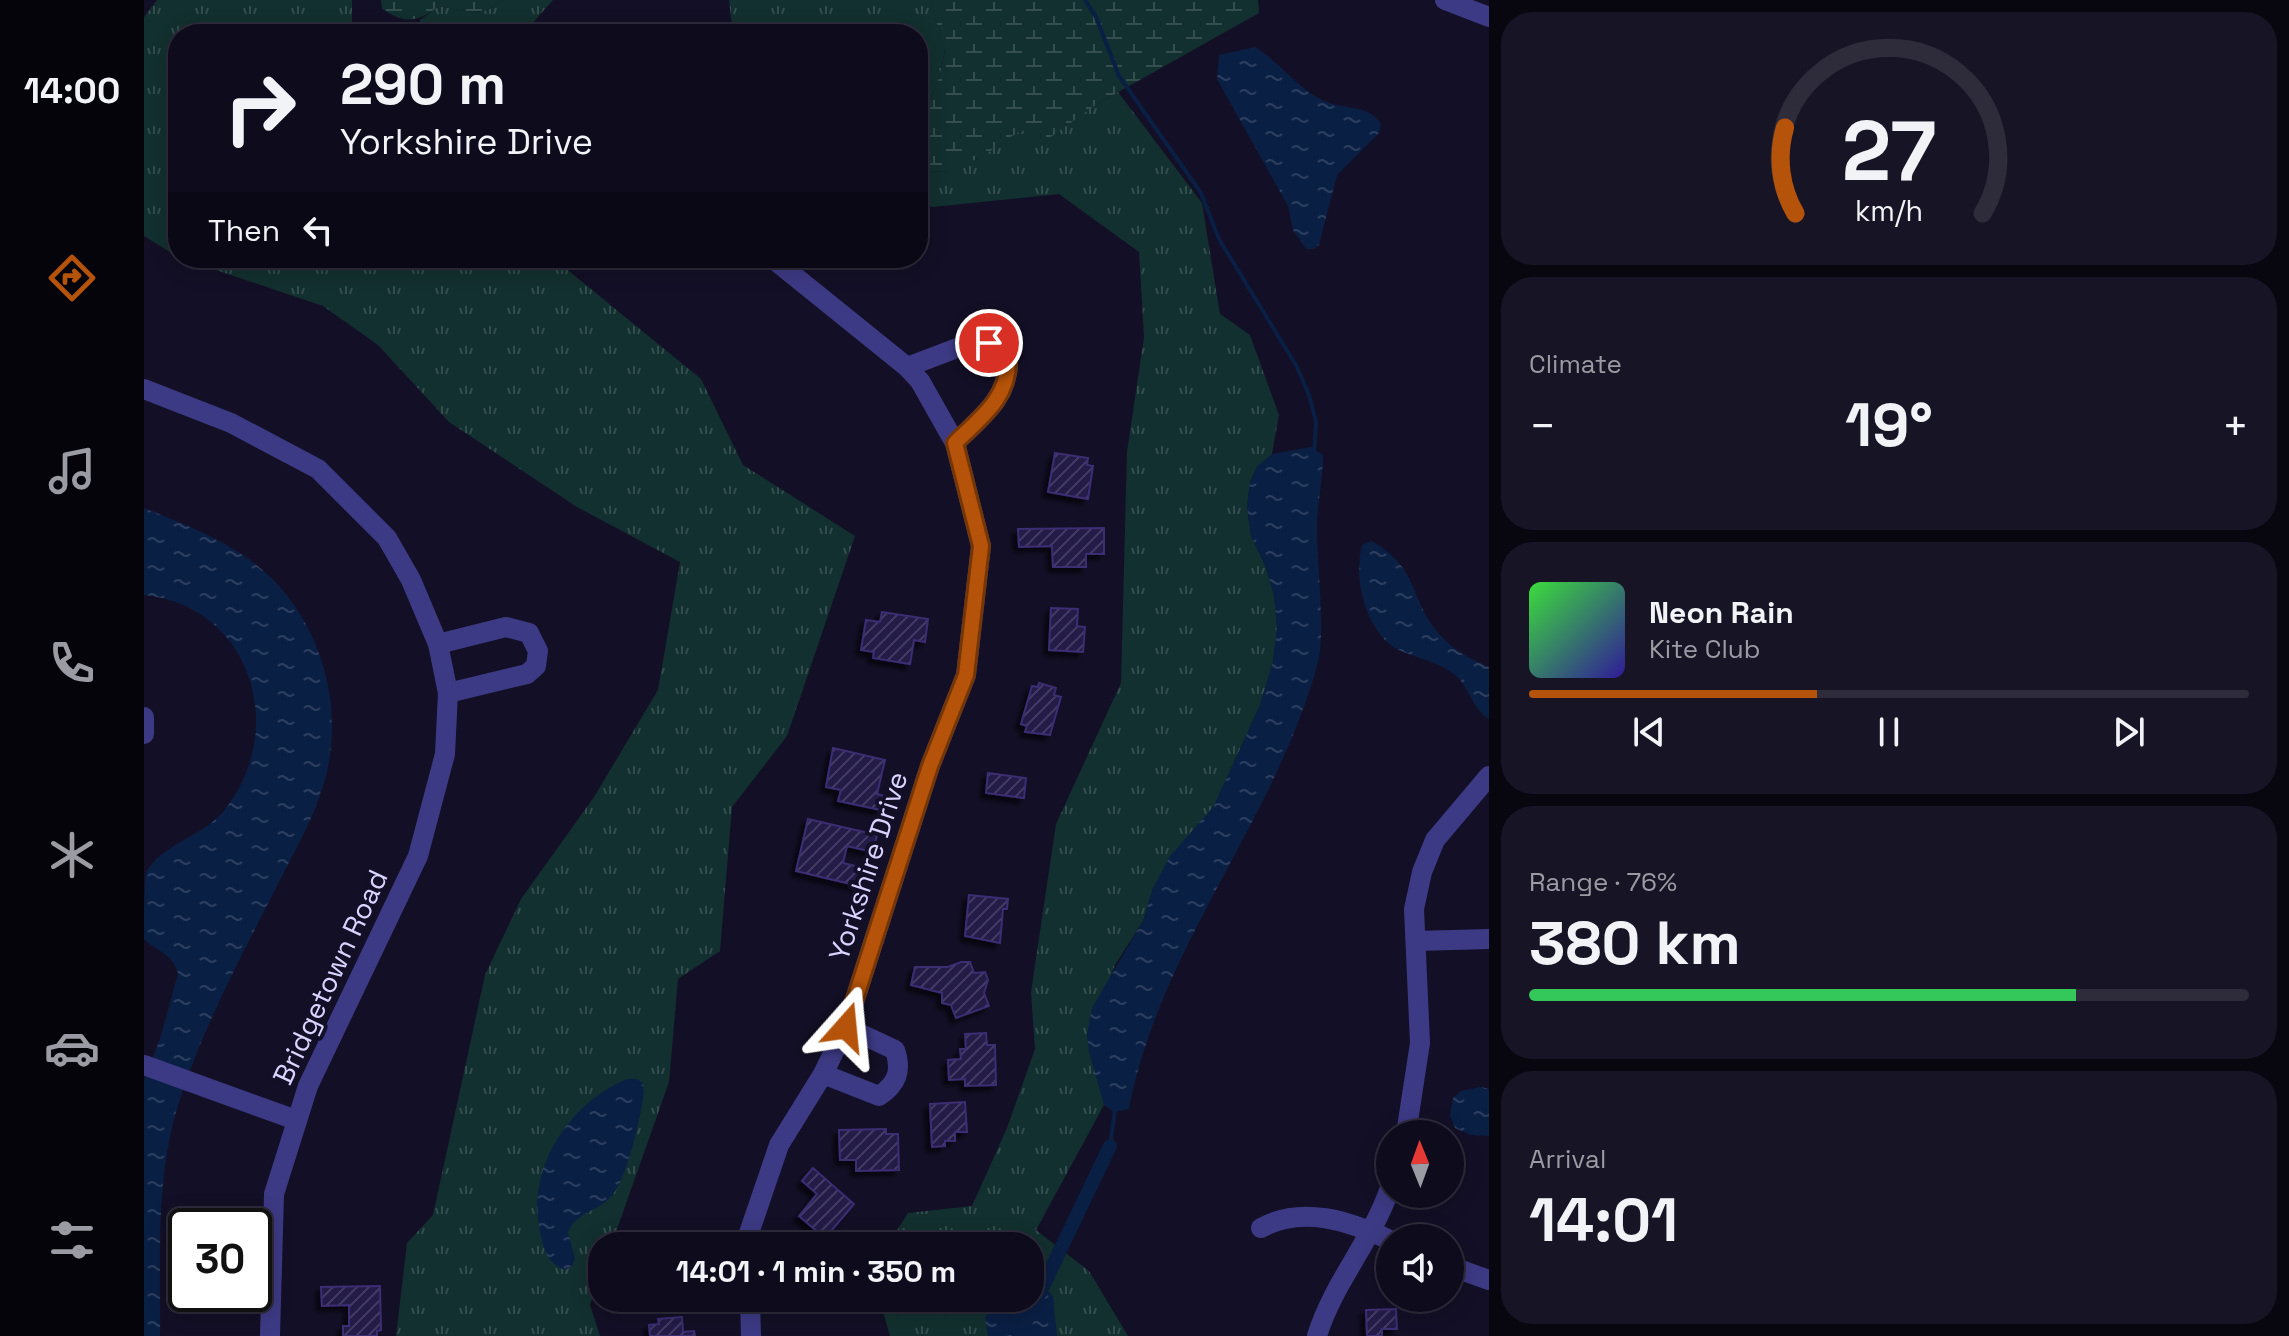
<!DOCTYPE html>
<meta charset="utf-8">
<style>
body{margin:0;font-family:"Space Grotesk",sans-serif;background:#171425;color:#f1f3f6;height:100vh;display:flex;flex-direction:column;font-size:30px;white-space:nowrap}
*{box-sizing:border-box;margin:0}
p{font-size:26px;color:#9b9ba3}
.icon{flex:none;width:44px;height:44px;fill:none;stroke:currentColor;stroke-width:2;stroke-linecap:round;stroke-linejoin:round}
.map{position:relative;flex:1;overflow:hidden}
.drawer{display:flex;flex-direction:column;gap:12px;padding:12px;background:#08060f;width:800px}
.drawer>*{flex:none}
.banner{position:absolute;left:24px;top:24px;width:760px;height:244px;border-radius:32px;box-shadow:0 4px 20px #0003,0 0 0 2px #2e2b3b;background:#0e0b1c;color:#f1f3f6;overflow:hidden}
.needle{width:52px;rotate:359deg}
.fabs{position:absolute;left:1232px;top:1120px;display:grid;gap:16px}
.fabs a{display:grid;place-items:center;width:88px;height:88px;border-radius:50%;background:#0e0b1c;box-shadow:0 4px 20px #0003,0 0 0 2px #2e2b3b;font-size:40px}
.speed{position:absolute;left:24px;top:1208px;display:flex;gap:16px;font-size:40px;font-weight:700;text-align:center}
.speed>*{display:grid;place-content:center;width:104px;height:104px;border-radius:50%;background:#0e0b1c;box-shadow:0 4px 20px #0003,0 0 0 2px #2e2b3b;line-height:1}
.speed .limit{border:4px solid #111;border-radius:12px;background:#fff;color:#111}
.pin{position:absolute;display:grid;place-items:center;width:68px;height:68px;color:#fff;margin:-34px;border:4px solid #fff;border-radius:50%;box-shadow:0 2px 8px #0007}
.me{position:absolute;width:88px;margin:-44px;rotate:18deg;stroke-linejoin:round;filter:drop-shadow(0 0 6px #0008)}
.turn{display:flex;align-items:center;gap:28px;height:168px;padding:0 40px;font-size:36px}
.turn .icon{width:104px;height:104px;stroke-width:2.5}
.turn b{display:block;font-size:56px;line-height:68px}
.then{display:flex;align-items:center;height:76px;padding:0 40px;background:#0003;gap:16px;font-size:30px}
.big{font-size:60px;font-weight:700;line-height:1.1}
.drawer .tile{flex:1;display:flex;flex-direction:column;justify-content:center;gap:12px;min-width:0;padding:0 28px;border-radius:32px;background:#171425}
.drawer .dial{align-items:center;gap:0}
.dial svg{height:208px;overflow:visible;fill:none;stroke:#2e2b3b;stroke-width:7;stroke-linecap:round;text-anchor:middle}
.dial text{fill:#f1f3f6;stroke:none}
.song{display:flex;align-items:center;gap:24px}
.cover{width:96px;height:96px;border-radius:12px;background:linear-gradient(135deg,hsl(120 70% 55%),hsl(250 70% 35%))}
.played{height:8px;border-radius:4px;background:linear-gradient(90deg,#b45309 40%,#2e2b3b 40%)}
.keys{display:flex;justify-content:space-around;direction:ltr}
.heat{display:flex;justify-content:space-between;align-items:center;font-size:44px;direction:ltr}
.charge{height:12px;border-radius:6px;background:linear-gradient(90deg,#34c759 76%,#2e2b3b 0)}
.trip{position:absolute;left:444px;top:1232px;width:456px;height:80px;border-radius:32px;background:#0e0b1c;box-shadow:0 4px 20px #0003,0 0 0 2px #2e2b3b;font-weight:700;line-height:80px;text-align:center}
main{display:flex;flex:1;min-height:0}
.tab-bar{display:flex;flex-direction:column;width:144px;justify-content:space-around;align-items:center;background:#06040b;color:#9b9ba3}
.tab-bar .icon{width:56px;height:56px}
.tab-bar .active{color:#b45309}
.tab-bar b{font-size:36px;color:#f1f3f6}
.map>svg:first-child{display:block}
.grass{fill:url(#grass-tufts)}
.wetland{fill:url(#wetland-marsh)}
.water{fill:url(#water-ripples)}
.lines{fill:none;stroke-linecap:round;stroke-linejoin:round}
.stream{stroke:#0a1f44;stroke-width:4}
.canal{stroke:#0a1f44;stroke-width:14}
.building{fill:url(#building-hatch);stroke:#3b2d73;stroke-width:2;filter:url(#shadow)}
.minor{stroke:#3d3a85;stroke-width:20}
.route-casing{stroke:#753606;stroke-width:20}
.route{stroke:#b45309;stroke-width:14}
.labels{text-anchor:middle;stroke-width:8;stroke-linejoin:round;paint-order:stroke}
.street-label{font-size:28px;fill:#d9d4ff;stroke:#130f26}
</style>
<main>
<nav class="tab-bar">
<b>14:00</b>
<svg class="icon active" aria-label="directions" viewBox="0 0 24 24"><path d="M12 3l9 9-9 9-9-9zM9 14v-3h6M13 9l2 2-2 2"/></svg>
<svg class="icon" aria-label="music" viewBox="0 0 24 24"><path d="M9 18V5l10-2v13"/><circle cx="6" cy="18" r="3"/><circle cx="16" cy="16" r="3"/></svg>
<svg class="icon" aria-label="phone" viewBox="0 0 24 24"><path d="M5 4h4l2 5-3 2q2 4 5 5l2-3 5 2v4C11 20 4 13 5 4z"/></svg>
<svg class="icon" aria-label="climate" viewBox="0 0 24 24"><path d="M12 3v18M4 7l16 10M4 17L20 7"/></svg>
<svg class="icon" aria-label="car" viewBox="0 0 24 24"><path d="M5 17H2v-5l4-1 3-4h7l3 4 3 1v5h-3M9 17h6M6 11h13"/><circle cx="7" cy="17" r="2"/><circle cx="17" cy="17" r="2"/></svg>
<svg class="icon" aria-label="filters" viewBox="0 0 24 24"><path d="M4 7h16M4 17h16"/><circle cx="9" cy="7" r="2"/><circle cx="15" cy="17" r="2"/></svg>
</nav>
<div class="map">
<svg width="1345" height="1336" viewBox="0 0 1345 1336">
<defs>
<pattern id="grass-tufts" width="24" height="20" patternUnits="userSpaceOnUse" patternTransform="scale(2)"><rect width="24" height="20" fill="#12302f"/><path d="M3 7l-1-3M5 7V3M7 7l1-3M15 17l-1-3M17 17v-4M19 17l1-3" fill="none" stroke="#344d4e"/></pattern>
<pattern id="wetland-marsh" width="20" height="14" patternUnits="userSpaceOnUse" patternTransform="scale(2)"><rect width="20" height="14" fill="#12302f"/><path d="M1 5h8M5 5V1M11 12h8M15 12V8" fill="none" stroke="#344d4e"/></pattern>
<pattern id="water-ripples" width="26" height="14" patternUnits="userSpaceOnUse" patternTransform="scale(2)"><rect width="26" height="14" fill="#0a1f44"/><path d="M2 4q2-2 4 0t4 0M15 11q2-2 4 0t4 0" fill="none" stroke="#2d3f60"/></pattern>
<pattern id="building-hatch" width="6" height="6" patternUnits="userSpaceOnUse" patternTransform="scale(2)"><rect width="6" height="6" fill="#241b47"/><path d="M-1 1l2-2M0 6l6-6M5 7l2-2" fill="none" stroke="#433b63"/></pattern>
<filter id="shadow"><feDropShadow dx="-5" dy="5" stdDeviation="2" flood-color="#0009"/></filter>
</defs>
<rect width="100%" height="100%" fill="#130f26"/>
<!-- grass -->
<path class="grass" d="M13 0H208V34H34V257L0 236V17Z
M358 0H409L379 34 274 32 276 20 295 6C319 10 340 19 358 0Z
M585 0H786L801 49 796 75 774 129V34H589Z
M974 92 1058 203 1076 314 1106 335 1135 415 1128 454 1113 467 1106 482 1103 507 1107 536 1121 565 1130 595 1133 627 1129 662 1116 705 1070 806 1009 888 999 921 971 965 943 1034 960 1105 892 1230 945 1271 984 1336H746L735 1298H886V1246H743L764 1213 828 1206 863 1128 891 1049 887 992 912 824 977 683 983 452 1000 337 995 252 915 194 788 207 774 199V164L784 171 803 172 813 164 832 160 864 136 953 104Z
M36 258H409L557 379 599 465 711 536 643 736 588 807 576 951 534 979 525 1082 467 1246H458V1270L446 1305 456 1336H252L263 1243 289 1215 341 975 377 899 450 797 514 690 536 562 433 507 305 422 234 345 179 306Z"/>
<!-- wetland -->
<path class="wetland" d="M237 0H358C340 19 319 10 295 6 272 23 262 24 238 9Z
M786 0H1114L1115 13 953 104 901 141 880 130C862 137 850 150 833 159 822 164 813 164 803 172L784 171 774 164V129L796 75 801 50Z"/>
<!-- water -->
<path class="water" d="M1111 47C1138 64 1154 89 1180 101 1200 110 1225 104 1237 124L1235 133 1193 175 1175 245 1169 249H1162L1149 230 1144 206 1073 79 1075 55Z
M1167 447 1179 455C1179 478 1174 500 1173 522 1172 558 1182 631 1174 662 1132 820 1015 948 985 1109L970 1112 960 1105 945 1052 943 1034 948 1008 999 921 1009 888 1026 856 1070 806 1116 705 1129 662 1133 627 1130 595 1121 565 1107 536 1103 507 1106 482 1113 467 1128 454Z
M0 508C35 522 72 536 103 558 173 606 204 702 180 783 170 818 151 850 135 882 99 953 59 1026 35 1102 11 1177 17 1259 16 1336H0V1080L16 1039 34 974C30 954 13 952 0 939 0 921 0 887 2 872 21 841 61 837 82 808 144 728 107 606 0 595Z
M1227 541C1277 568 1264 600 1297 636 1310 651 1327 659 1345 667V719C1328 709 1326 687 1311 675 1290 658 1258 656 1244 643 1219 619 1210 577 1218 545Z
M483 1079H493L499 1083 500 1092C497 1116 484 1174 470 1193 456 1212 434 1210 424 1232L431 1259 428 1266 421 1270C402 1262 400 1250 396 1231 382 1168 425 1103 483 1079Z
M1337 1087 1345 1089V1136L1326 1135 1311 1128 1306 1116 1309 1098 1317 1091Z
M886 1274 909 1296 913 1336H844L841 1317 856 1298H886Z"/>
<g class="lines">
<!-- stream -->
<path class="stream" d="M941 0 952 17 975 76 1057 193 1075 239 1153 367 1165 395 1172 422 1170 455
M966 1146 971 1109"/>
<!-- canal -->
<path class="canal" d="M875 1336 966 1146"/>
</g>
<!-- building -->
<path class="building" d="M911 453 944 458 943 465 949 466 944 499 904 492Z
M960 528V554H942V567H909L908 546 875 547 874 529Z
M907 608 934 609 933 626 941 627 939 652 905 650Z
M738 612 784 619 781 642 770 640 766 664 729 658 730 652 717 650 722 620 736 622Z
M895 683 912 688 910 695 917 697 906 735 881 732 883 726 877 724 888 686 894 687Z
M689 748 741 760 733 794 741 796 737 810 694 801 697 790 682 787Z
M844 773 882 778 880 798 842 793Z
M664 819 733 835 729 852 703 846 699 863 724 869 719 887 652 871Z
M825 895 864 899 863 909H859L856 943 821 936Z
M817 962H826L830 973 841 972 844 980 840 993 845 1006 812 1018 807 1005 798 1003V993L767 985 771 967H804Z
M842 1033 843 1045H851L852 1085 821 1086V1079L805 1080 804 1060 817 1059 816 1049H822L821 1034Z
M821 1102 823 1132H811V1141H801V1146L788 1147 786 1104Z
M742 1129V1134H754L755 1170 712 1171V1160H696L695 1130Z
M669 1168 710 1204 681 1238 655 1216 673 1194 658 1181Z
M236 1286 237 1330 233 1331V1336H199V1326H205V1305L178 1306 177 1287Z
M632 1298H678V1302L632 1304Z
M1252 1309 1253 1329H1238V1336H1223L1222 1310Z
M538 1317 539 1332 550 1331 551 1336H506L505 1325 515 1324 514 1319Z"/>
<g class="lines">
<!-- minor -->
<path class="minor" d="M1301 0 1345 17
M763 367 821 345 845 343 864 362C864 399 836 418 811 443
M0 389 87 423 174 469 243 538 267 580 294 644 304 693 301 754 274 856 164 1086 130 1194 126 1336
M294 644 362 627 385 633 394 651 392 666 383 674 304 693
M0 717V734
M1272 941 1345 939
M0 1065 152 1120
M679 1074 735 1096C753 1084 758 1071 751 1050L702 1027
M1262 1134 1276 1043 1270 909 1278 872 1291 840 1345 776
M1117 1228C1158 1205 1205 1221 1246 1240
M605 1246 604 1236 635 1145 679 1074 702 1027 786 766 822 675 837 546 811 443 776 381 763 367 628 258
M1306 1266 1345 1280
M606 1298 607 1336
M1173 1336C1189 1283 1228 1241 1246 1188"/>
</g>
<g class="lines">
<defs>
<path id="route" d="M702 1027 786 766 822 675 837 546 811 443C836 418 864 399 864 362L845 343"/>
</defs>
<!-- route casing -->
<use href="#route" class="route-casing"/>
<!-- route -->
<use href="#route" class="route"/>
</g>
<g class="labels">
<!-- street labels -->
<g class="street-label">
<text transform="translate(724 866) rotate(-72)" y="10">Yorkshire Drive</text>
<text transform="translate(186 977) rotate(-65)" y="10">Bridgetown Road</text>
</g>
</g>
</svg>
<div class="fabs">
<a><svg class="needle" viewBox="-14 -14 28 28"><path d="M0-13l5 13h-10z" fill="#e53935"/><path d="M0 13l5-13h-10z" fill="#9b9ba3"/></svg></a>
<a><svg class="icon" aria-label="sound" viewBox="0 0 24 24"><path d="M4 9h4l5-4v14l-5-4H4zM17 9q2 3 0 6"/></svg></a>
</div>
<div class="speed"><div class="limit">30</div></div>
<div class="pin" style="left:845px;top:343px;background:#d93025"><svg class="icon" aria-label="arrive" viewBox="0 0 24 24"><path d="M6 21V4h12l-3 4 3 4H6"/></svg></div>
<svg class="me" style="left:702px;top:1027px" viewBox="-20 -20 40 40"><path d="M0-17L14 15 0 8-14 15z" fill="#b45309" stroke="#fff" stroke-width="4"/></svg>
<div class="trip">14:01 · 1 min · 350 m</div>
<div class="banner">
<div class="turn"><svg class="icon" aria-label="right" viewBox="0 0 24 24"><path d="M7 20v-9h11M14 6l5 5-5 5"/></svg><div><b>290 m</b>Yorkshire Drive</div></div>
<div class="then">Then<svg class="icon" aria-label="left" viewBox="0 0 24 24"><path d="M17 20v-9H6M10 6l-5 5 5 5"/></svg></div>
</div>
</div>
<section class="drawer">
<div class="tile dial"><svg viewBox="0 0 100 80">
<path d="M14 69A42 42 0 1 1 86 69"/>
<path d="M14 69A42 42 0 0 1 10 36" stroke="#b45309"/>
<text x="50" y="56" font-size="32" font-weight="700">27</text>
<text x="50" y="72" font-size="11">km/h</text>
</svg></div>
<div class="tile"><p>Climate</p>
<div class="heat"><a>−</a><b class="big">19°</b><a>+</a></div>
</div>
<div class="tile">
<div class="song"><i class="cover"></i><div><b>Neon Rain</b><p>Kite Club</p></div></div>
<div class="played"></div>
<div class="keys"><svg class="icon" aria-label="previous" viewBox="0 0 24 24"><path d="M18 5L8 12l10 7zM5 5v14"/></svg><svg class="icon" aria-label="pause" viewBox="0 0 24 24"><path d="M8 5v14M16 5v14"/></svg><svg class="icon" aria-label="next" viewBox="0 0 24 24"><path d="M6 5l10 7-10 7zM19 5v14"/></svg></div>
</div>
<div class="tile"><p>Range · 76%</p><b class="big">380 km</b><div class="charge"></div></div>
<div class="tile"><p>Arrival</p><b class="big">14:01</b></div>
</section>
</main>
